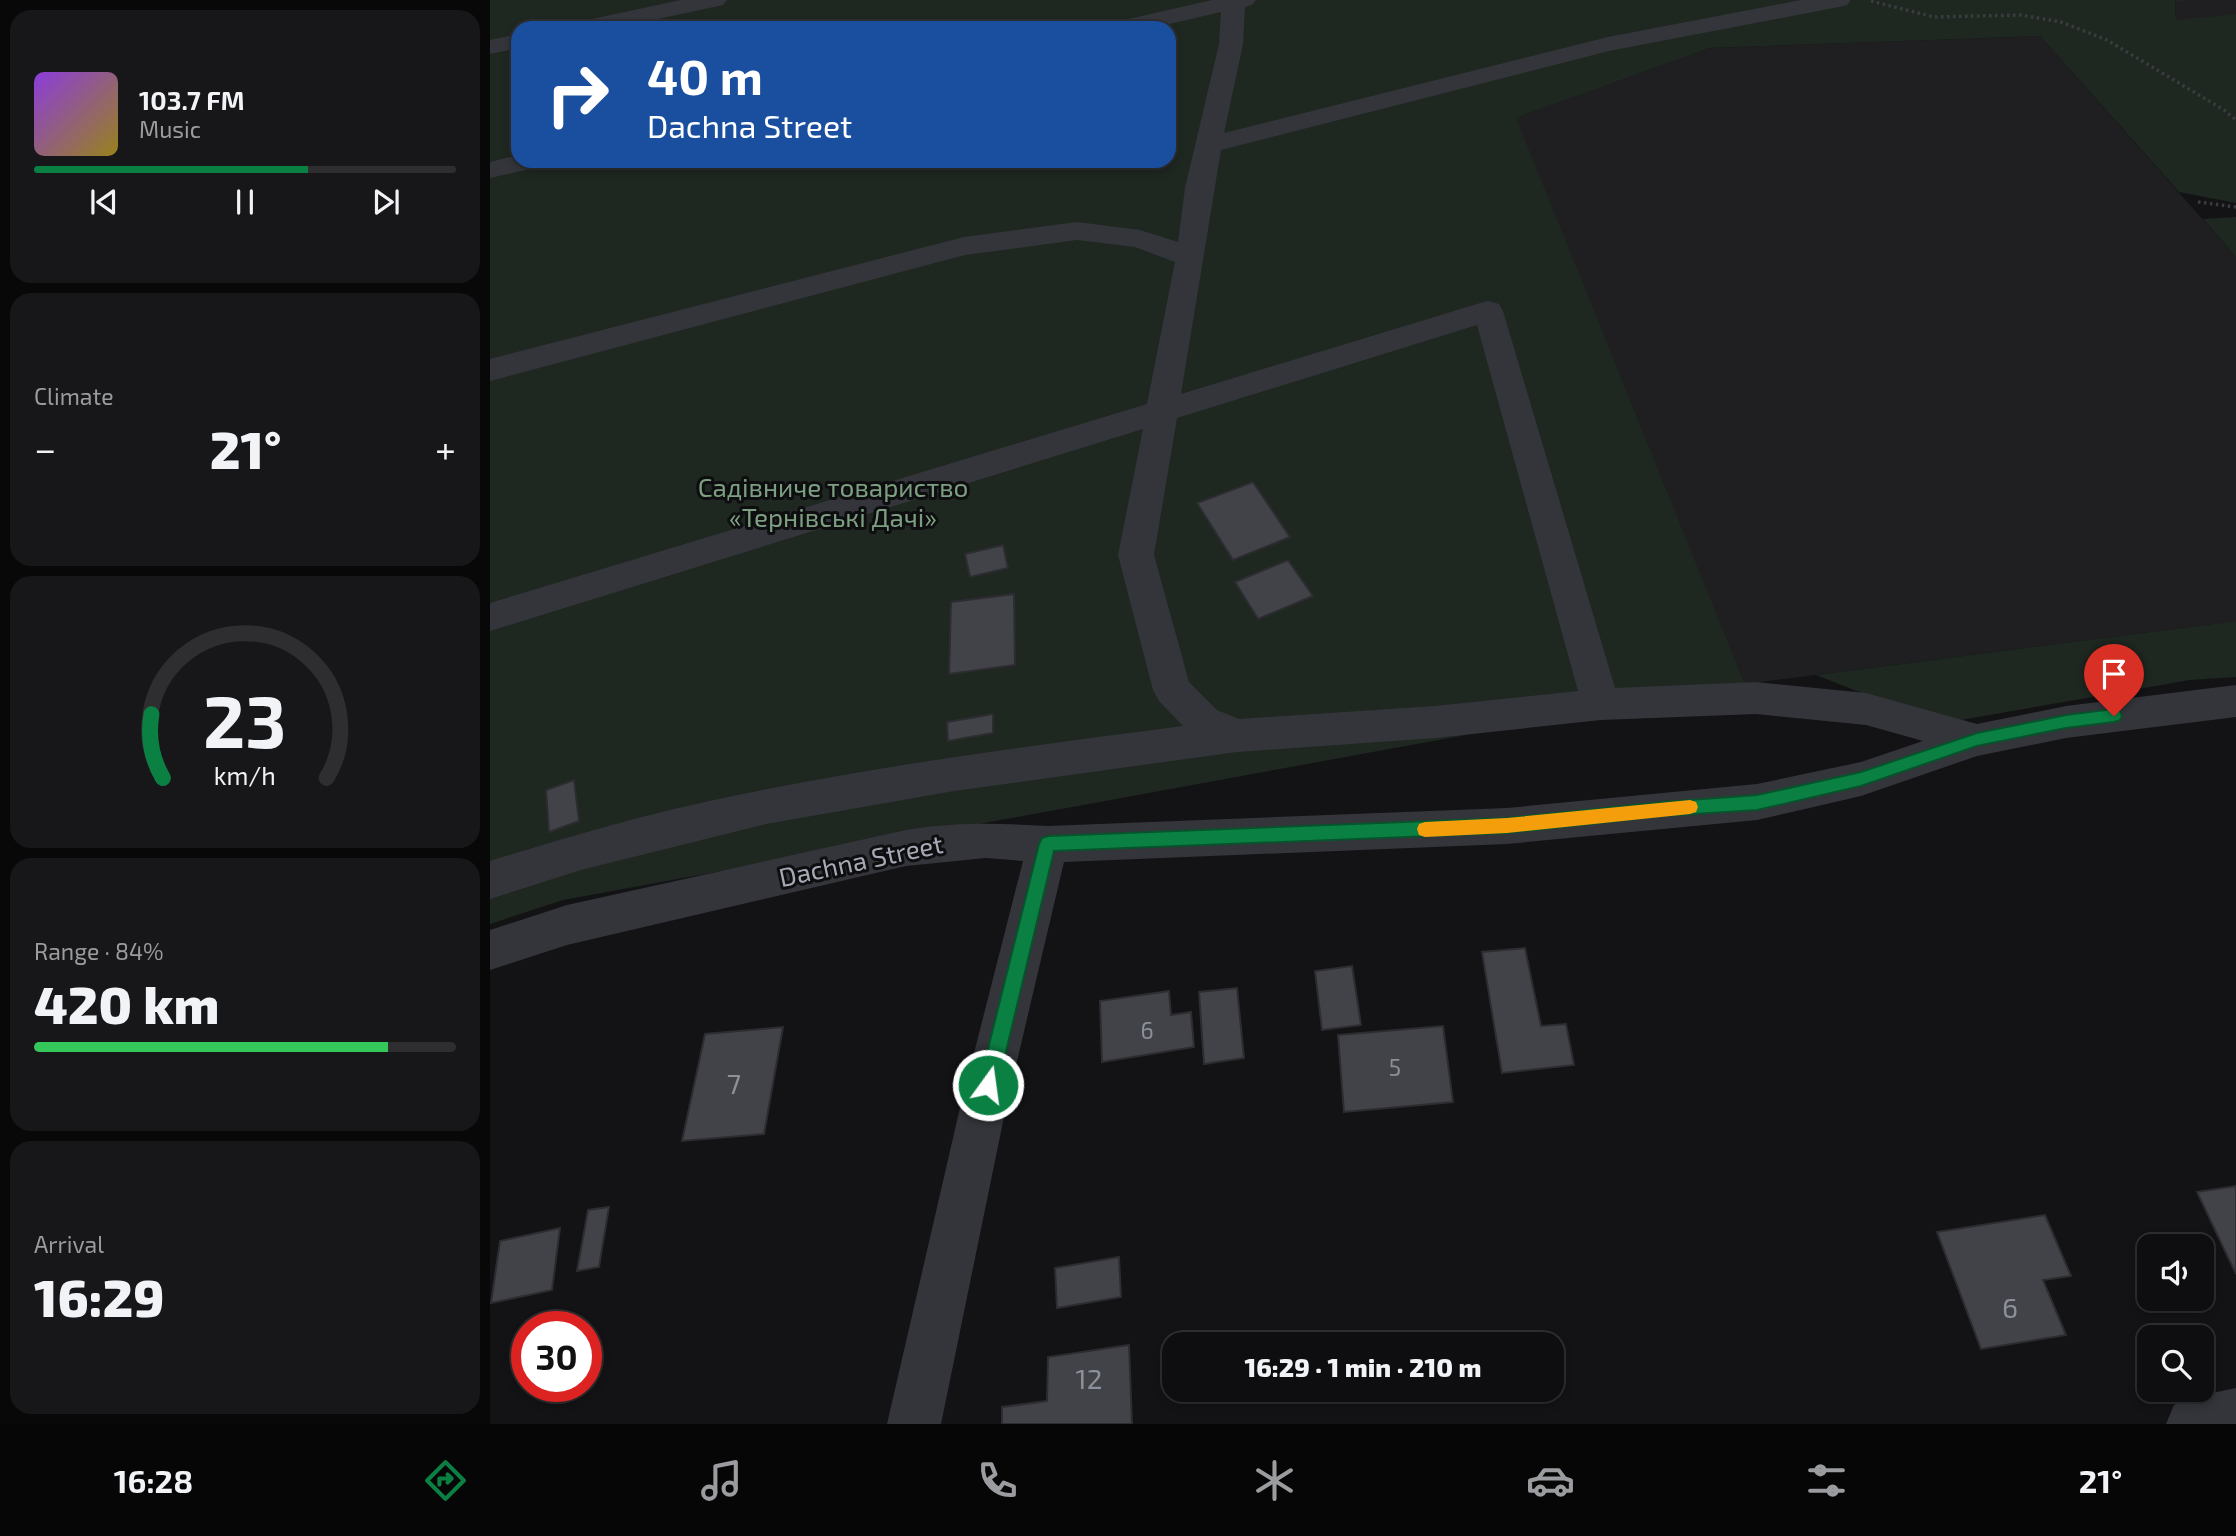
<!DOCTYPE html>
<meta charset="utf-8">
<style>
body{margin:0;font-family:"Exo 2",sans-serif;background:#171719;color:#f1f3f6;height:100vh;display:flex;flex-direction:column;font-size:26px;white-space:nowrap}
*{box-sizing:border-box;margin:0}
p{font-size:23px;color:#9b9c9f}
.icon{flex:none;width:38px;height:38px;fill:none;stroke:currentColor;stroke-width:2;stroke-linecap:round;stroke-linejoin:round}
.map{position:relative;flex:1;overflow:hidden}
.panel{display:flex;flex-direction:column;gap:10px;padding:10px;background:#080809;width:490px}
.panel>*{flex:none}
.hud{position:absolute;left:21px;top:21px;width:665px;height:147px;border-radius:21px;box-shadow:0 4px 10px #0003,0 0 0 2px #2e2e30;background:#1a4fa0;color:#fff;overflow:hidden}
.tools{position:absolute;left:1647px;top:1234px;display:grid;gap:14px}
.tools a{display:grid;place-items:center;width:77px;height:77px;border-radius:14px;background:#0e0e10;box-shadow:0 4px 10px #0003,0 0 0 2px #2e2e30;font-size:35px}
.speed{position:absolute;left:21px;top:1311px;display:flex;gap:14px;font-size:35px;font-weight:700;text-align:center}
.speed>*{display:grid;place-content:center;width:91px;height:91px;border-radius:50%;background:#0e0e10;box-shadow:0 4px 10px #0003,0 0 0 2px #2e2e30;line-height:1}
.speed .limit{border:10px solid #d22;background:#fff;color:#111}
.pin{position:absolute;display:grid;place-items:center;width:60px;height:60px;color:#fff;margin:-72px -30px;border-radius:50% 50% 50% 0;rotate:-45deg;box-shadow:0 0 7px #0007}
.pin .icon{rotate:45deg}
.me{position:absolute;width:77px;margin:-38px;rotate:14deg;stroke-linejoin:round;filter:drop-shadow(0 0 5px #0008)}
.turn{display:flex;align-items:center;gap:24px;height:147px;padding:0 21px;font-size:32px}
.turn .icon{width:91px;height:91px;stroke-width:2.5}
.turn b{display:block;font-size:49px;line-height:60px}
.big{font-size:52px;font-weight:800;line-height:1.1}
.panel .card{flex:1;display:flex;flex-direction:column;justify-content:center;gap:10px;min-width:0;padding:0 24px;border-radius:21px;background:#171719}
.panel .dial{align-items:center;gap:0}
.dial svg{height:182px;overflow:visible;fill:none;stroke:#2e2e30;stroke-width:7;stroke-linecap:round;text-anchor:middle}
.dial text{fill:#f1f3f6;stroke:none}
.song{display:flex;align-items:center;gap:21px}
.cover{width:84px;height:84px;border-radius:10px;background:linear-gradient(135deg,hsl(270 70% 55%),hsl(50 70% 35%))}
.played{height:7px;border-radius:4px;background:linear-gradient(90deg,#0b8043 65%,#2e2e30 65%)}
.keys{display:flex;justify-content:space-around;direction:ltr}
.heat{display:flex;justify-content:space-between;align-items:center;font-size:38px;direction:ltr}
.charge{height:10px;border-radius:5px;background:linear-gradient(90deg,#34c759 84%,#2e2e30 0)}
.trip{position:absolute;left:672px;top:1332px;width:402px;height:70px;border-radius:21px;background:#0e0e10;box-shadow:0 4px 10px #0003,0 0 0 2px #2e2e30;font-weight:800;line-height:70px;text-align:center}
.tab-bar{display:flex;height:112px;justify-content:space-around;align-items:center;background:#060606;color:#9b9c9f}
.tab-bar .icon{width:49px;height:49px}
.tab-bar .active{color:#0b8043}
.tab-bar b{font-size:32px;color:#f1f3f6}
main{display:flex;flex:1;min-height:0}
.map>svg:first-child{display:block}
.built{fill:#1f1f22}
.green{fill:#1f2721;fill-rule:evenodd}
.building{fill:#424348;stroke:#2d2d31;stroke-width:2}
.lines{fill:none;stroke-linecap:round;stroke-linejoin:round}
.path{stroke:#3a3c40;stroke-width:3.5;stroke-dasharray:2.5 3.5;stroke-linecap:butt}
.minor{fill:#34353a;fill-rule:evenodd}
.route{fill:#0b8043;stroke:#07532c;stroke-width:2}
.slow{fill:#f59e0b}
.labels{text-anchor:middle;stroke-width:6;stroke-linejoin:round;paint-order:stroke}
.number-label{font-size:23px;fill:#8c909a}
.park-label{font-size:26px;fill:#7d9f81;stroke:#0e0e10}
.street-label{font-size:26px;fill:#a5a9b5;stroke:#0e0e10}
.near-number-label{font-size:28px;fill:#8c909a}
</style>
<main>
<section class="panel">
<div class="card">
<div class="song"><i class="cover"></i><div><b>103.7 FM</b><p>Music</p></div></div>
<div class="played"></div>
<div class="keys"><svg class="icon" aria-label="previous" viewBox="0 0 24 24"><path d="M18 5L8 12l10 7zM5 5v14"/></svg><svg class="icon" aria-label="pause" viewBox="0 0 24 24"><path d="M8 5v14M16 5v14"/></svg><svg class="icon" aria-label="next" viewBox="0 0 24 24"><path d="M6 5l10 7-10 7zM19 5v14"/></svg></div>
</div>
<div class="card"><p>Climate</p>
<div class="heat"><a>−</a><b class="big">21°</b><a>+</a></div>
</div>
<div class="card dial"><svg viewBox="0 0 100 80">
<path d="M14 69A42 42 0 1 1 86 69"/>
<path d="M14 69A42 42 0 0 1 9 41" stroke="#0b8043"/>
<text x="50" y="56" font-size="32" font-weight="700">23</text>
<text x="50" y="72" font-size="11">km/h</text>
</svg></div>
<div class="card"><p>Range · 84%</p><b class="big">420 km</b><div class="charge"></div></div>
<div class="card"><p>Arrival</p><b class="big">16:29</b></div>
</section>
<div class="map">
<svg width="1746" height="1424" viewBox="0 0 1746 1424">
<rect width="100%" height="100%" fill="#131315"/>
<!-- built -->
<path class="built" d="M1685 0H1746V83L1686 20Z
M1550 36 1746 257V621L1255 684 1025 118 1220 48Z"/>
<!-- green -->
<path class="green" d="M0 0H1700L1685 1 1686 20 1746 14V203L1689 192 1550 36 1220 48 1026 118 1255 684 73 900 0 924ZM28 28H679V161H28Z
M1746 217V257L1713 219Z
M1746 621V677L1700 680 1465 721 1412 709 1326 675Z"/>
<!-- building -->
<path class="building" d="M763 482 800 537 743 560 707 503Z
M513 545 518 568 480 577 475 554Z
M798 560 823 596 768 619 745 582Z
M524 594 525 665 459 674 461 602Z
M503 714V733L458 741 457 722Z
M84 780 89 821 59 832 56 790Z
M1035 948 1051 1026 1076 1024 1084 1065 1012 1073 992 952Z
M862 966 871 1025 832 1030 825 971Z
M747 988 754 1058 714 1064 709 992Z
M679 991 681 1015 701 1012 704 1047 612 1062 610 1001Z
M953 1026 963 1102 854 1112 848 1035Z
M293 1027 274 1134 192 1141 215 1034Z
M1746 1186V1274L1707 1192Z
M119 1207 109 1267 87 1271 98 1210Z
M1555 1215 1581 1276 1553 1280 1576 1335 1491 1349 1447 1232Z
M70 1228 62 1290 1 1303 10 1241Z
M629 1257 631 1297 567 1308 565 1268Z
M639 1345 642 1424H512V1407L557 1401 558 1357Z"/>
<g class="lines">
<!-- path -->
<path class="path" d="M1381 1 1444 17 1531 15 1571 22 1617 40 1734 110 1746 120
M1708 202 1746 207"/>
<!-- minor -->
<path class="minor" d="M191 0H237L233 5 126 28H80L83 23Z
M722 0H766L762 5 755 7 753 44 734 133 1118 37 1311 0H1361L1357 5 1349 7 1119 51 731 150 691 394 987 304 998 301 1009 304 1013 311 1125 688 1266 682 1376 693 1487 724 1576 706 1746 685V717L1576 738 1487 756 1371 796 1267 820 1017 844 574 862 515 1112 451 1424H397L469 1112 533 861 496 858 416 866 77 945 0 970V930L77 905 416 830C464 822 509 823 558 826L1017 808 1267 784 1371 762 1433 741 1376 725 1266 714 1111 720 945 738 747 752 464 791 276 824 91 870 0 899V861C61 842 122 824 184 809 352 770 523 748 693 726L669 701 663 690 628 555 653 429 0 631V603L657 404 685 262 645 247 587 240 475 255 0 381V359L474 237 587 222 650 230 688 242 695 188 729 44 731 12 662 28H618L621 23ZM987 325 1088 691 945 706 749 719 727 710 699 682 664 555 687 418Z
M28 34V48L0 54V40Z
M28 155V161H52L48 167 0 178V162Z
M1746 1388V1424H1676L1684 1405 1703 1397Z"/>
</g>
<!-- route -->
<path class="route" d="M1624 709 1630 711 1632 716 1630 720 1624 722 1576 728 1487 746 1371 786 1267 810 1173 816 1017 833 564 851 508 1085 505 1092 498 1095 491 1092 489 1085 549 844 552 838 558 836 1017 818 1173 802 1267 795 1371 772 1487 733 1576 715Z"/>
<!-- slow -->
<path class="slow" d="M1200 800 1206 802 1208 807 1206 812 1200 814 1017 833 935 837 929 835 927 829 929 824 935 822 1017 818Z"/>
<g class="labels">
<!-- number labels -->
<g class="number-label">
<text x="657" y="1039">6</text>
<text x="905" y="1076">5</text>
</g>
<!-- park labels -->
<g class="park-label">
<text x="343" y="497">Садівниче товариство<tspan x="343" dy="30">«Тернівські Дачі»</tspan></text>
</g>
<!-- street labels -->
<g class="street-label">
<text transform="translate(371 861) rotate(-12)" y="9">Dachna Street</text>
</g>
<!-- near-number labels -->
<g class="near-number-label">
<text x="244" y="1094">7</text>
<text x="1520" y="1318">6</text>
<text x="599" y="1389">12</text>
</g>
</g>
</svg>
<div class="tools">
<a><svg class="icon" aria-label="sound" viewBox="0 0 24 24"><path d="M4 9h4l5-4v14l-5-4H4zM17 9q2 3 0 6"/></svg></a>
<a><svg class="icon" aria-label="search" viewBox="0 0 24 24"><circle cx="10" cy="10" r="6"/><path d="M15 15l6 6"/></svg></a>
</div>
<div class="speed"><div class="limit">30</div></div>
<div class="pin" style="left:1624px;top:716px;background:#d93025"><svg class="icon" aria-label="arrive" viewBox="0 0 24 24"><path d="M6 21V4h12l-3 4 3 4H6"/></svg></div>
<svg class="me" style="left:498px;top:1085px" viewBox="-20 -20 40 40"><circle r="17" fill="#0b8043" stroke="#fff" stroke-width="3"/><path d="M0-11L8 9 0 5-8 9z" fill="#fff"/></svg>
<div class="trip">16:29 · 1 min · 210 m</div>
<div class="hud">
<div class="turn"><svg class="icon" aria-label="right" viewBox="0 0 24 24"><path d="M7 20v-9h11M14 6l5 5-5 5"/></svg><div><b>40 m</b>Dachna Street</div></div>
</div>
</div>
</main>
<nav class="tab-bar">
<b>16:28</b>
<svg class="icon active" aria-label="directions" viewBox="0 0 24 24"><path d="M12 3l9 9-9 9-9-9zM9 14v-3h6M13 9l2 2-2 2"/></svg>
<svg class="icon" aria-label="music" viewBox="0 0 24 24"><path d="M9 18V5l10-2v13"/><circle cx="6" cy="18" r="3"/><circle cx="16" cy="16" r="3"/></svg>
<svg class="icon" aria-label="phone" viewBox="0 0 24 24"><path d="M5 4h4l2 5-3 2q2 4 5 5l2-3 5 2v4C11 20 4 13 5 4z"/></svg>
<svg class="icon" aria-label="climate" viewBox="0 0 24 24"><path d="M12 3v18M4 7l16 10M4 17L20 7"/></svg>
<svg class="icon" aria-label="car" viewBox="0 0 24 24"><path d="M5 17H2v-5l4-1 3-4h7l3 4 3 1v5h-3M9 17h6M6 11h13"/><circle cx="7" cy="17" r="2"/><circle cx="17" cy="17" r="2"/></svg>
<svg class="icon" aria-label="filters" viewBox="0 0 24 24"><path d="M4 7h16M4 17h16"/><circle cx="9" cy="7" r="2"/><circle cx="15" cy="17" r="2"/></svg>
<b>21°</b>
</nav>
